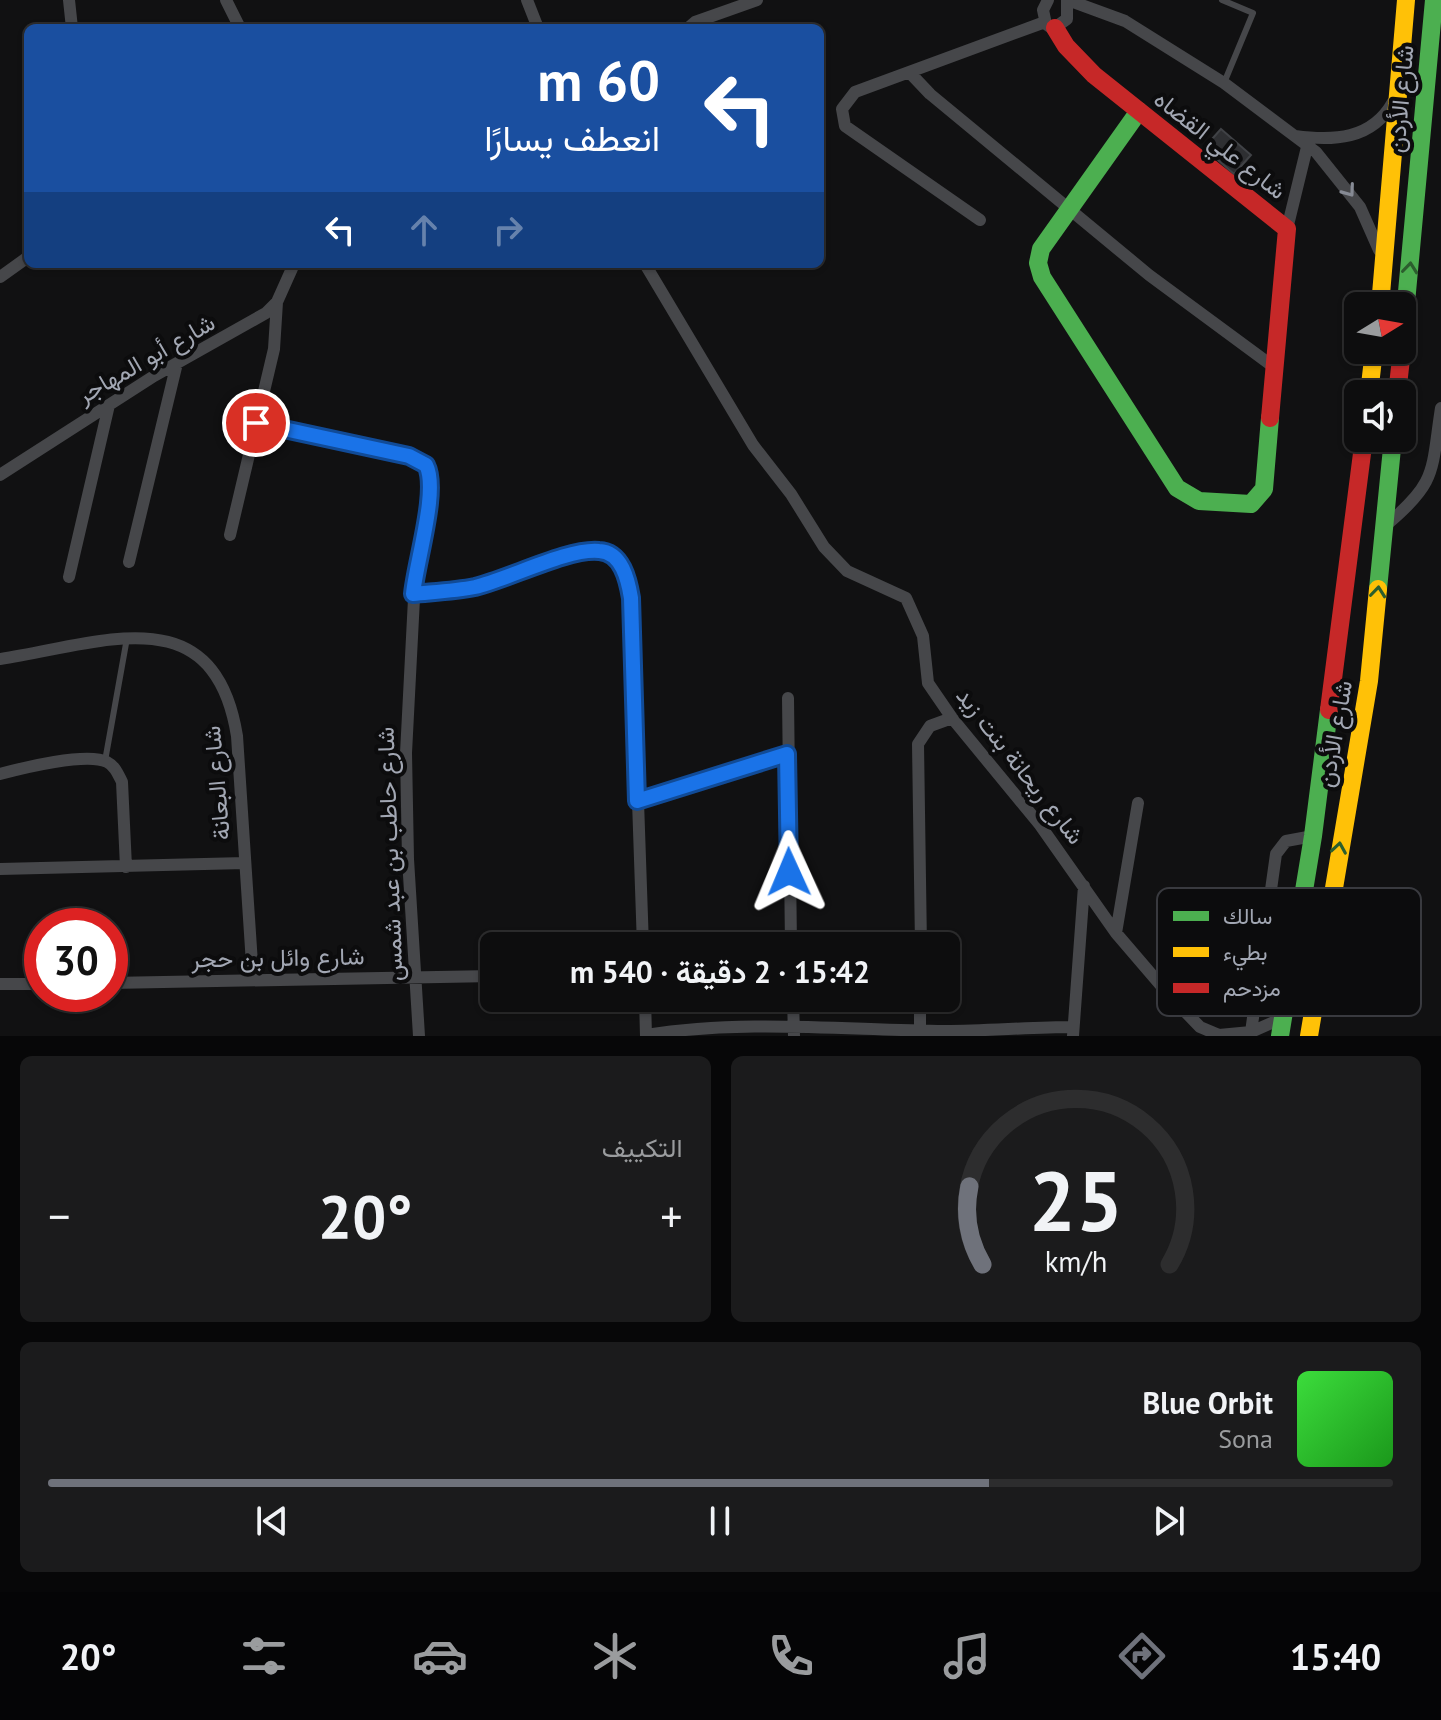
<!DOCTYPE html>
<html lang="ar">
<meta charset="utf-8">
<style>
body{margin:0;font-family:"PT Sans",Vazirmatn,sans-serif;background:#1b1b1c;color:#f1f3f6;direction:rtl;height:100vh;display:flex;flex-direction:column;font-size:30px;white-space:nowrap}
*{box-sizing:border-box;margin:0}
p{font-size:26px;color:#9a9c9e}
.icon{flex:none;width:44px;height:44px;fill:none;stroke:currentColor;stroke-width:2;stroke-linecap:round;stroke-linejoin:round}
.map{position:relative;height:1036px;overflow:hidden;direction:ltr}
.panel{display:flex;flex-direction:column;gap:20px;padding:20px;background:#070708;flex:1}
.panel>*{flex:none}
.top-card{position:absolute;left:24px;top:24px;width:800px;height:244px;border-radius:12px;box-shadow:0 2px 6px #0004,0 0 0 2px #2d2d2e;direction:rtl;background:#1a4fa0;color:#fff;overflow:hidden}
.needle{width:52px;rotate:79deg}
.buttons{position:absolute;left:1344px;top:292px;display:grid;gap:16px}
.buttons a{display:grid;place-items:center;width:72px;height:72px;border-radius:12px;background:#0d0d0e;box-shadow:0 2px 6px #0004,0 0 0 2px #2d2d2e;font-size:40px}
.speed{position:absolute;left:24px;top:908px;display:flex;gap:16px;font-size:40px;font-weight:700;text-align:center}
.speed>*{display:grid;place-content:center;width:104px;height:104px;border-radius:50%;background:#0d0d0e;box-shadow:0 2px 6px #0004,0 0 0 2px #2d2d2e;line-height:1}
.speed .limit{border:12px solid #d22;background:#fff;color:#111}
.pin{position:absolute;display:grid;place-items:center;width:68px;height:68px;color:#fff;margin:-34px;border:4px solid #fff;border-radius:50%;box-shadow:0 2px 8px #0007}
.me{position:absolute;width:88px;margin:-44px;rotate:359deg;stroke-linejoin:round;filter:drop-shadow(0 0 6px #0008)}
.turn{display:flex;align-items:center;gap:28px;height:168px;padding:0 32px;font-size:36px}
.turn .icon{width:104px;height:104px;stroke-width:2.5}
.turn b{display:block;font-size:56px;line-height:68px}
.lanes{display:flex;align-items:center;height:76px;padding:0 32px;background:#0003;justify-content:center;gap:40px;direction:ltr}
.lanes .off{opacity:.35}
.big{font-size:60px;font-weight:700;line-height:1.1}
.panel .widget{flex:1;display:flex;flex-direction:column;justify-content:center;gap:12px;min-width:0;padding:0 28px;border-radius:12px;background:#1b1b1c}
.panel .dial{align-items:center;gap:0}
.dial svg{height:208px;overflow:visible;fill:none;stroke:#2d2d2e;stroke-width:7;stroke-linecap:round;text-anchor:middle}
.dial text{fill:#f1f3f6;stroke:none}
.song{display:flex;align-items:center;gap:24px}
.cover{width:96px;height:96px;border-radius:12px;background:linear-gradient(135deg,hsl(120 70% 55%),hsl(120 70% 35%))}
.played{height:8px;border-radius:4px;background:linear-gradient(90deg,#6f727b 70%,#2d2d2e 70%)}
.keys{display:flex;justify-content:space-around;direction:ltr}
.heat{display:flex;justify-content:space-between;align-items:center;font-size:44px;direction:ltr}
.panel .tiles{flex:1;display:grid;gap:20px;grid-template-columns:1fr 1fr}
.widget:last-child{grid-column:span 2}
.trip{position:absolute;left:480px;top:932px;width:480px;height:80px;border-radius:12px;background:#0d0d0e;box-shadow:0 2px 6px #0004,0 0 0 2px #2d2d2e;font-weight:700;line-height:80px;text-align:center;direction:rtl}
.tab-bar{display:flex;height:128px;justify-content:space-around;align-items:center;background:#050506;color:#9a9c9e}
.tab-bar .icon{width:56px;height:56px}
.tab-bar .active{color:#6f727b}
.tab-bar b{font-size:36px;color:#f1f3f6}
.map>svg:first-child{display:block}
.building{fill:#2e2f32;stroke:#404246;stroke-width:2}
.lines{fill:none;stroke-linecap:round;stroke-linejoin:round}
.lane{stroke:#46474a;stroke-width:6}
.street{stroke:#46474a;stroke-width:12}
.fast{stroke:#4caf50;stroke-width:18}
.slow{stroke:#ffc107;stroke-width:18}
.jam{stroke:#c62828;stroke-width:18}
.oneway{stroke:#868a94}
.oneway2{stroke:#2c5e2e}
.route-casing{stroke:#114b97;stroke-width:20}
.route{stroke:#1a73e8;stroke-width:14}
.labels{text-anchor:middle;stroke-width:8;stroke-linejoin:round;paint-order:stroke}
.street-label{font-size:24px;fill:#a2a7b3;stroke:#0c0c0d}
.key{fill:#0c0c0d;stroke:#393a3f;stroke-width:2}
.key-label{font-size:22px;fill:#a2a7b3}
</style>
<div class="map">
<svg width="1441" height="1036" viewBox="0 0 1441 1036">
<rect width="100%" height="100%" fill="#111112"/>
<!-- building -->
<path class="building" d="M1221 129 1251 155 1234 174 1204 148Z"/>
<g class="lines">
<!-- lane -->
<path class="lane" d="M1222 0 1253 13 1224 83
M105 761 127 638"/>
<!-- street -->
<path class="street" d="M69 0 72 28
M226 0 240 28
M527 0 538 28
M1048 0 1043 10 1046 24 1053 29 1067 19V0
M1068 0 1125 21 1224 83 1316 152 1360 207 1379 250
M688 28 695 22 757 0
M911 74 930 94 1149 275 1275 368
M1295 136C1333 141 1372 140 1393 102
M980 220 845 126 842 109 855 92 1045 22
M1287 229 1308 143
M645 264 753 445 791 494 824 547 847 571 906 598 923 636 928 683 952 718 1040 825 1116 933 1170 996 1200 1027 1219 1035 1251 1032 1283 1018
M0 277 28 257
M256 423 409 456 426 465 431 483 416 560 406 753 408 859 419 1036
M0 475 154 376 266 313 277 302 294 264
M1385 526C1438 482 1431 472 1441 408
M230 535 274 349 277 302
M129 562 177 363
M69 577 109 405
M413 594 474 587 579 553 602 550 627 573 631 598 643 946
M0 659C101 644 214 594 237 736L253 979
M788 698 791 946
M0 774C22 768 87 752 107 762 115 766 118 774 122 782L126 867
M637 801 787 754
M0 869 245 863
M1116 933 1138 803
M921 946 918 744 930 726 952 718
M110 983 494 976
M0 984H42
M645 998 646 1036
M793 998 794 1036
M920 1030V998
M1251 1032 1276 854 1286 841 1313 836
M646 1035C745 1019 845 1030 945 1031 987 1031 1030 1027 1073 1027
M1073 1036 1084 886"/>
<!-- fast -->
<path class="fast" d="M1139 111 1041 249 1038 263 1042 277 1177 488 1199 501 1251 504 1264 489 1270 418
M1402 346 1434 0
M1378 589 1393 438
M1280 1036 1313 836 1329 710"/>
<!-- slow -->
<path class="slow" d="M1380 306 1406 0
M1369 394 1374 350
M1309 1036 1369 681 1378 589"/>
<!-- jam -->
<path class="jam" d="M1055 28 1066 46 1094 75 1287 229 1270 418
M1397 394 1402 350
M1329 710 1364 438"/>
</g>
<!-- one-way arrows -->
<defs><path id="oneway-chevron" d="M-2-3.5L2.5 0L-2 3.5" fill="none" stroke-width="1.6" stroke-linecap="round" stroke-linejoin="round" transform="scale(2)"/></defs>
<use class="oneway" href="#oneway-chevron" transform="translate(1349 191) rotate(54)"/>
<g class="oneway2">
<use href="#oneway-chevron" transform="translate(1410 268) rotate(-84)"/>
<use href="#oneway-chevron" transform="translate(1378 592) rotate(-84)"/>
<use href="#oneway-chevron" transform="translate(1339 848) rotate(-81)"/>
</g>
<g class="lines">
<defs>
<path id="route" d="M256 423 409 456 426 465C439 490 416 562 413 594 433 592 455 591 475 587 509 579 568 548 599 551 622 552 628 580 631 598L637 801 787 754 789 872"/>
</defs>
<!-- route casing -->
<use href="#route" class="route-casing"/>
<!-- route -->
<use href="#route" class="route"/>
</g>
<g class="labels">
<!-- street labels -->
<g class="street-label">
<text transform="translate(1401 99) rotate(-85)" y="8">شارع الأردن</text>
<text transform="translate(1220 145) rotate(38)" y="8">شارع علي القضاه</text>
<text transform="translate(146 359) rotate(-30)" y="8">شارع أبو المهاجر</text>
<text transform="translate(1335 734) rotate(-80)" y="8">شارع الأردن</text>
<text transform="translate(1020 766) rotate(52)" y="8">شارع ريحانة بنت زيد</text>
<text transform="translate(217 783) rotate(-95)" y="8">شارع البعانة</text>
<text transform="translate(390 854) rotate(-92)" y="8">شارع حاطب بن عبد شمس</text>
<text transform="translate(278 958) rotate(-1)" y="8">شارع وائل بن حجر</text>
</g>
</g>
<!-- legend -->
<rect x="1157" y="888" width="264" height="128" rx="12" class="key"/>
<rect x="1173" y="911" width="36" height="10" fill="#4caf50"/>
<rect x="1173" y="947" width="36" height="10" fill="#ffc107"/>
<rect x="1173" y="983" width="36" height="10" fill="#c62828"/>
<g class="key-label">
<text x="1223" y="924">سالك</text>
<text x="1223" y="960">بطيء</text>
<text x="1223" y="996">مزدحم</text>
</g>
</svg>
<div class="buttons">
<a><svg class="needle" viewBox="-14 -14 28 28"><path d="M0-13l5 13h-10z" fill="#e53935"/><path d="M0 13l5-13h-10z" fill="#9a9c9e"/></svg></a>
<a><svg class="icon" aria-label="sound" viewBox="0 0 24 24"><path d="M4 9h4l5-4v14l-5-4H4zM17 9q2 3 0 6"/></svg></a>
</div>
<div class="speed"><div class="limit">30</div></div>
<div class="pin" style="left:256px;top:423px;background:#d93025"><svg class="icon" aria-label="arrive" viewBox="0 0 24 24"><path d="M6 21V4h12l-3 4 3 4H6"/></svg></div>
<svg class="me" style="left:789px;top:872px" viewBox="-20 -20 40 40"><path d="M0-17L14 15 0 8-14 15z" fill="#1a73e8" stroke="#fff" stroke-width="4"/></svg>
<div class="trip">15:42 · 2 دقيقة · 540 m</div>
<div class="top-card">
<div class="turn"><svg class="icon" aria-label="left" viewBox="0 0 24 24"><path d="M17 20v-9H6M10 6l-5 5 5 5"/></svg><div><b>60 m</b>انعطف يسارًا</div></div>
<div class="lanes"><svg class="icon" aria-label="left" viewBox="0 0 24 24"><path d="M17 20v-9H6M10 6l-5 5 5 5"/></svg><svg class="icon off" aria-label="ahead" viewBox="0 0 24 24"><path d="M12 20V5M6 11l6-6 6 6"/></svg><svg class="icon off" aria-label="right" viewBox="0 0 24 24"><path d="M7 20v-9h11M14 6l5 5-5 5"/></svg></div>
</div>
</div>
<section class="panel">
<div class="tiles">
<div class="widget dial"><svg viewBox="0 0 100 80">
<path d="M14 69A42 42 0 1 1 86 69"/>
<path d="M14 69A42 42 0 0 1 9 39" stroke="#6f727b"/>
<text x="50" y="56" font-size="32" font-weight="700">25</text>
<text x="50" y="72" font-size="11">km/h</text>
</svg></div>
<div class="widget"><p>التكييف</p>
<div class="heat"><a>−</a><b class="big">20°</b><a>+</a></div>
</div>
<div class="widget">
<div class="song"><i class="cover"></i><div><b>Blue Orbit</b><p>Sona</p></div></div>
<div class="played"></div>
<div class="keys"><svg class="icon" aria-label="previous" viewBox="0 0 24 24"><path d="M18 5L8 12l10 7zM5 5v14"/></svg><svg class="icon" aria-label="pause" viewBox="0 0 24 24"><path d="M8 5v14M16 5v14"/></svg><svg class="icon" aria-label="next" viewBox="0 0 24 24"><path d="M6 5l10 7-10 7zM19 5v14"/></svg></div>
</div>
</div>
</section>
<nav class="tab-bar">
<b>15:40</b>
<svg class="icon active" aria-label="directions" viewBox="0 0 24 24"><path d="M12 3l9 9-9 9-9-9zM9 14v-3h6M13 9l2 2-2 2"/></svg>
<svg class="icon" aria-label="music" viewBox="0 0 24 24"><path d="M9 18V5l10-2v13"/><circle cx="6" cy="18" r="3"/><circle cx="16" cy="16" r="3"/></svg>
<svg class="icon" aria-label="phone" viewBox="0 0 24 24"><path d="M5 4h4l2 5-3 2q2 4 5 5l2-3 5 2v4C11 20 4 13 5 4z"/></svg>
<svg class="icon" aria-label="climate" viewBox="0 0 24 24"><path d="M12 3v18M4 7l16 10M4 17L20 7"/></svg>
<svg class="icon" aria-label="car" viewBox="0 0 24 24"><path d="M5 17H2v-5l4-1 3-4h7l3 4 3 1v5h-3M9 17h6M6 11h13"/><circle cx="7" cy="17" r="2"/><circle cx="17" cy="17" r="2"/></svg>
<svg class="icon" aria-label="filters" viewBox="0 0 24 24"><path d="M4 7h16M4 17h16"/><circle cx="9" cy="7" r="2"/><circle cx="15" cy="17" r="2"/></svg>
<b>20°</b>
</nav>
